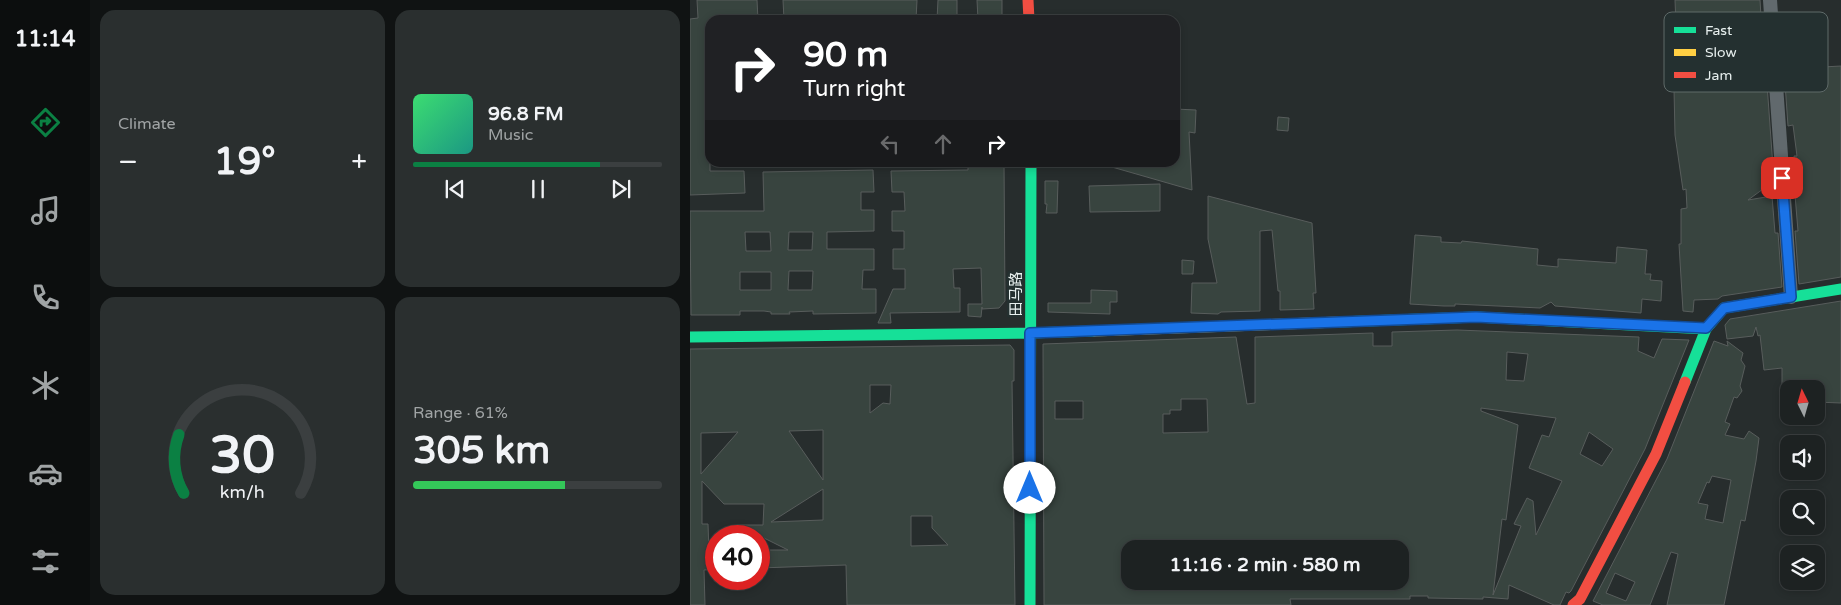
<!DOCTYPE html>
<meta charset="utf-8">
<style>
body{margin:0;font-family:"Varela Round","Noto Sans SC",sans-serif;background:#2a2f2f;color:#f1f3f6;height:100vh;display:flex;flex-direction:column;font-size:19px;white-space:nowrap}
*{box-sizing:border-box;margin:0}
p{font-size:16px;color:#a0a4a5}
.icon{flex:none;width:28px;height:28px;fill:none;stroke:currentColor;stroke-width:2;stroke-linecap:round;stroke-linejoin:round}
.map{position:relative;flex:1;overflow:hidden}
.drawer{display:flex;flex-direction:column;gap:10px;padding:10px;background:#101313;width:600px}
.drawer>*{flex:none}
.top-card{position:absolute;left:15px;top:15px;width:475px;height:152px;border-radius:15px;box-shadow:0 2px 8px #0003,0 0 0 1px #3b3f40;background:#202124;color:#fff;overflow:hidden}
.needle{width:32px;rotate:355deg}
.buttons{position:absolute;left:1090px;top:380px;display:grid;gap:10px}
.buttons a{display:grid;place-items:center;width:45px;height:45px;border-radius:10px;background:#1d2222;box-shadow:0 2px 8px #0003,0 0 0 1px #3b3f40;font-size:25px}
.speed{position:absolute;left:15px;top:525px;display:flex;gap:10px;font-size:25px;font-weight:700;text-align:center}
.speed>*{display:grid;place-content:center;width:65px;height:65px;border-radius:50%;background:#1d2222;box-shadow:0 2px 8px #0003,0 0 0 1px #3b3f40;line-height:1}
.speed .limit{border:8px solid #d22;background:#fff;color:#111}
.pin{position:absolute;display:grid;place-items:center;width:42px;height:42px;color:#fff;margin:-21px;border-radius:10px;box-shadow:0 2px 8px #0006}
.me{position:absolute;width:55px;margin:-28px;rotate:0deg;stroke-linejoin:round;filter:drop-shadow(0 0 4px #0008)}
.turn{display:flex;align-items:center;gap:18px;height:105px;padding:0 15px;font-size:22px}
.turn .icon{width:65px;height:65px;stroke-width:2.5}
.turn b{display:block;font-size:35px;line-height:42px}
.lanes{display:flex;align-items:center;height:48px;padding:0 15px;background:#0003;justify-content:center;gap:25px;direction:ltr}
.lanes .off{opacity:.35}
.big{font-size:38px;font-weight:700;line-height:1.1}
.drawer .card{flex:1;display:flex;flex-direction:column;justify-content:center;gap:8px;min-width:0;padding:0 18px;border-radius:15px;background:#2a2f2f}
.drawer .dial{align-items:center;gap:0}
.dial svg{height:130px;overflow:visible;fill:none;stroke:#3b3f40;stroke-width:7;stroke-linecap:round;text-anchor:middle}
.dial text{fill:#f1f3f6;stroke:none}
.song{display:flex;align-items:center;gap:15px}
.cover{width:60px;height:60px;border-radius:8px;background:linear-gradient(135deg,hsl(140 70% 55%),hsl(170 70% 35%))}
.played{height:5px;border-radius:2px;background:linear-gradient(90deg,#0b8043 75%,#3b3f40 75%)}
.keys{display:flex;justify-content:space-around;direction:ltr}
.heat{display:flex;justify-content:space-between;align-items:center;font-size:28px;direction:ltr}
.charge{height:8px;border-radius:4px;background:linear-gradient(90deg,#34c759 61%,#3b3f40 0)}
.drawer .tiles{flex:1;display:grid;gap:10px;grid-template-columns:repeat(2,1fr)}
.trip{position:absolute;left:431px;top:540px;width:288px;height:50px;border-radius:15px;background:#1d2222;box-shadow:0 2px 8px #0003,0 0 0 1px #3b3f40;font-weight:700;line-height:50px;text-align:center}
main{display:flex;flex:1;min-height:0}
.dock{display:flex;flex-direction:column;width:90px;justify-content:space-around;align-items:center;background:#0c0e0e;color:#a0a4a5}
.dock .icon{width:35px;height:35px}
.dock .current{color:#0b8043}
.dock b{font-size:22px;color:#f1f3f6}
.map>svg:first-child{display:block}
.building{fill:#38443f;stroke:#585d5c;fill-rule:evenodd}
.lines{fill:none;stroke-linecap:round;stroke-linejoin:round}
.street{stroke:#61696d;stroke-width:14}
.fast{stroke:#16e098;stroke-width:11}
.slow{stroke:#ffcf43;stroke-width:11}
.jam{stroke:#f24e42;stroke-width:11}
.route-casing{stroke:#114b97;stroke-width:12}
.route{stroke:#1a73e8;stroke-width:9}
.labels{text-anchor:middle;stroke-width:5;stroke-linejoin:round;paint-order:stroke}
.street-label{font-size:15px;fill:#e8f0ef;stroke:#243030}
.key{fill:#243030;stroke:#5f6a69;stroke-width:1}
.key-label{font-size:14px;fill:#e8f0ef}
</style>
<main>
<nav class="dock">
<b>11:14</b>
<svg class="icon current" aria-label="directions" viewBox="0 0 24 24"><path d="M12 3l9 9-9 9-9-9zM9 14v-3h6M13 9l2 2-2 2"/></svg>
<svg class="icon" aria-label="music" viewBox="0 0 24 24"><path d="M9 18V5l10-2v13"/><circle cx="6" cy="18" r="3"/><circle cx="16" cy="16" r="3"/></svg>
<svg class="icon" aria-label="phone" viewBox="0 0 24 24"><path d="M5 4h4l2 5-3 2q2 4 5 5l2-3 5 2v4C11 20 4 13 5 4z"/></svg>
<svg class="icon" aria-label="climate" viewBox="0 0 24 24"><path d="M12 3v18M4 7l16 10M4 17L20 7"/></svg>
<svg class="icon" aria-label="car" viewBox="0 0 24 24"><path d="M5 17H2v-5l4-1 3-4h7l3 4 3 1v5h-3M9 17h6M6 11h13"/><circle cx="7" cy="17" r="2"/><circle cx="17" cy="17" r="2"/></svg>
<svg class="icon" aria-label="filters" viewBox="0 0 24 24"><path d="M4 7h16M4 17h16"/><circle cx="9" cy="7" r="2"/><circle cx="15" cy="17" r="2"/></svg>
</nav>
<section class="drawer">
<div class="tiles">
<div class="card"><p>Climate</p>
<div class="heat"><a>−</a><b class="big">19°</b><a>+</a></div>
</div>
<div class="card">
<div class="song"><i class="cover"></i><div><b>96.8 FM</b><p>Music</p></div></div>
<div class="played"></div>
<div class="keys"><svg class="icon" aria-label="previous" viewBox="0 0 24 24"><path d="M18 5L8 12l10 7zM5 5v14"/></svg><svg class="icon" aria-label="pause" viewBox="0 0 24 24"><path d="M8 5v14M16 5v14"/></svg><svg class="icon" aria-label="next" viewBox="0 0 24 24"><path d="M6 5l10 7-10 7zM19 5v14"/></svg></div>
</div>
<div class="card dial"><svg viewBox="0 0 100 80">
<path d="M14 69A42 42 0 1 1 86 69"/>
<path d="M14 69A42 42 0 0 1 11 33" stroke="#0b8043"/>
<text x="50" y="56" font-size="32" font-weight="700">30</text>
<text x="50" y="72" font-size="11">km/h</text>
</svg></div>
<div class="card"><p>Range · 61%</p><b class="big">305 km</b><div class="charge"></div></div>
</div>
</section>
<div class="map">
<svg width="1151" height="605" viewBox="0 0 1151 605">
<rect width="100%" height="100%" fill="#272d2d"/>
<!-- building -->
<path class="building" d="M7 0H67L68 20H20V171H54L55 193 0 195V19L8 18Z
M93 0H227L226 20H94Z
M248 0H267V20H247Z
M287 0H312V20H288Z
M985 0H1070L1075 84H1077L1084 181 1058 200 1082 196 1085 233H1088L1092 287 1032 296 1028 299 1004 300 1003 312 993 311 989 244H991V209L997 208 996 189 993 190 985 135 984 89 989 88 988 73 984 69V52L987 51Z
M1151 66V277L1109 284 1105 231H1108L1103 171H1106L1104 156H1107L1103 125 1098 126 1095 83 1097 82 1096 69Z
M485 109 506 110 505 133 499 132 502 190 415 165V162H485Z
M588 117 599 118 598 131 587 130Z
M278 162H314L315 301 309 308 292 309V307L291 317 278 316V304H292L291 268 263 269 264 288H270V312L200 313 201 323H188L203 289H215V269H203V249H214V231H202V211H215L214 192H202L201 171 278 170Z
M183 170 184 192H171V210H184V231L137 232V249H184V270H173L172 289H186V313L123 314V311L99 312 100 314H81V312L74 311H50V315H1L0 211H74L73 172ZM55 232H80L81 251H56ZM99 232H123L122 250H98ZM99 271H123L122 290H98ZM50 272H81V290H50Z
M355 181H368L367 213H356L357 204H355Z
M470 184V211L400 212 399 186Z
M518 196 622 223 626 293H623L624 309 590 310V291H588L582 230 570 231V311L531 312 528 314 501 313 502 283H527L518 239Z
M725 235 751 237V242L771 243 772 241 848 249 847 265 868 267V259L926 263 927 247 957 250 955 274H961L960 280 972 281 971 301 952 299 951 313 865 306 861 302 850 308 765 304V306H754L720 304Z
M492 260 504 261 503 274H492Z
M401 290 427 291V302H420V314L358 312V303H401Z
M1151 301V403L1126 402V389H1092V368L1074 370 1070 335 1068 336 1066 327 1063 336 1037 339 1035 325 1040 319Z
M767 330 949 337 948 351 964 358 972 339 999 340 955 449 881 591 879 593 876 592 870 605H864L819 585 818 599 793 597V599L738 598V596H720V599H600L601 605H354L353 344 546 337 557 404 565 403V337L683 333V346H702V332ZM817 352 838 354 834 381 816 380ZM491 399H517L518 432 473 433V414H480V410H491ZM365 401H393V419H365ZM791 408 866 418 859 437 852 435 839 468 872 481 846 535 843 501 837 498 824 524 831 526 803 595 812 519 816 520 828 425 791 411ZM899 432 923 449 912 466 890 454ZM590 544H624V549H710V581H440V549H587Z
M1024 341 1038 346 1037 341 1053 353 1051 360 1055 366 1050 386 1052 391 1047 398 1044 397 1035 422 1040 424 1035 435 1054 439 1059 431 1069 438 1066 461 1055 521 1051 520 1034 605H977L988 554 981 552 960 605H913L903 601 977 459ZM1022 476 1041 480 1033 523 1015 519 1018 505 1008 503 1017 482 1019 483ZM925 573 945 582 936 601 916 593Z
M320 345 324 350V381H322L325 605H157L156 565 69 568V550H98L48 525H73L74 504H34L12 481V524H18L19 552H26V569L14 570 15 605H0V349ZM180 385H201L200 404 193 403 180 413ZM133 430V480L99 431ZM48 432 11 474V433ZM133 489V520L81 522ZM221 516H242V528L258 545 221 546Z"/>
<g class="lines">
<!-- street -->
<path class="street" d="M1080 0 1101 297"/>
<!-- fast -->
<path class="fast" d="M649 322 786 317 1016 329
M0 337 340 333 404 331
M995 382 1016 329 1034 308 1151 289
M340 605 341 162"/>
<!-- slow -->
<path class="slow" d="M404 331 649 322"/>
<!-- jam -->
<path class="jam" d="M338 0 339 20
M883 605 890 599 966 454 995 382"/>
</g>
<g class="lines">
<defs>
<path id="route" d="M340 488V333L786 317 1016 328 1034 308 1101 297 1092 178"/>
</defs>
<!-- route casing -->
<use href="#route" class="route-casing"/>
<!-- route -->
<use href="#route" class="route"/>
</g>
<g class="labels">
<!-- street labels -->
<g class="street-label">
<text transform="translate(326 294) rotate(-90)" y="5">田马路</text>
</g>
</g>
<!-- legend -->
<rect x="974" y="12" width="164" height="80" rx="8" class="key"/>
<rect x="984" y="27" width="22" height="6" fill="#16e098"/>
<rect x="984" y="49" width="22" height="7" fill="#ffcf43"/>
<rect x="984" y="72" width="22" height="6" fill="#f24e42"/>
<g class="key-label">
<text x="1015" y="35">Fast</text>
<text x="1015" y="57">Slow</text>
<text x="1015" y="80">Jam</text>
</g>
</svg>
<div class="buttons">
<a><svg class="needle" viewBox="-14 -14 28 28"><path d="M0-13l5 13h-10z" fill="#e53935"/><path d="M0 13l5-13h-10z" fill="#a0a4a5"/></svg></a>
<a><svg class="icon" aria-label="sound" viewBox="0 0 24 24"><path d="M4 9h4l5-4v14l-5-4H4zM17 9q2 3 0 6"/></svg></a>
<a><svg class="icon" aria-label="search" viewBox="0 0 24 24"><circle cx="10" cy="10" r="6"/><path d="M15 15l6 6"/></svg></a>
<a><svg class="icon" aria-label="layers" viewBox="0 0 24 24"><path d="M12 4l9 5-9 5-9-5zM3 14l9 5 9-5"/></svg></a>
</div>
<div class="speed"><div class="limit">40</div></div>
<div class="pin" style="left:1092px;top:178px;background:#d93025"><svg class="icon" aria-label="arrive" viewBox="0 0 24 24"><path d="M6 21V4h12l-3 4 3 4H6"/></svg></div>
<svg class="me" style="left:340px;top:488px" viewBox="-20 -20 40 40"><circle r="19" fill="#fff"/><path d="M0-13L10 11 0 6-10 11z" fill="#1a73e8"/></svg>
<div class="trip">11:16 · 2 min · 580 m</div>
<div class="top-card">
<div class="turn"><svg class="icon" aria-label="right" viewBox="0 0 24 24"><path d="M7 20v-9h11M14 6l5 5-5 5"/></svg><div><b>90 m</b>Turn right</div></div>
<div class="lanes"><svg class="icon off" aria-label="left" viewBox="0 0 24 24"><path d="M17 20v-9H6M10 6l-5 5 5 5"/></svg><svg class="icon off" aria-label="ahead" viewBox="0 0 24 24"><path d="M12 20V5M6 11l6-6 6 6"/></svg><svg class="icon" aria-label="right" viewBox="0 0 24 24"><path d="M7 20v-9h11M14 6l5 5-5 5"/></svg></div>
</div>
</div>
</main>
